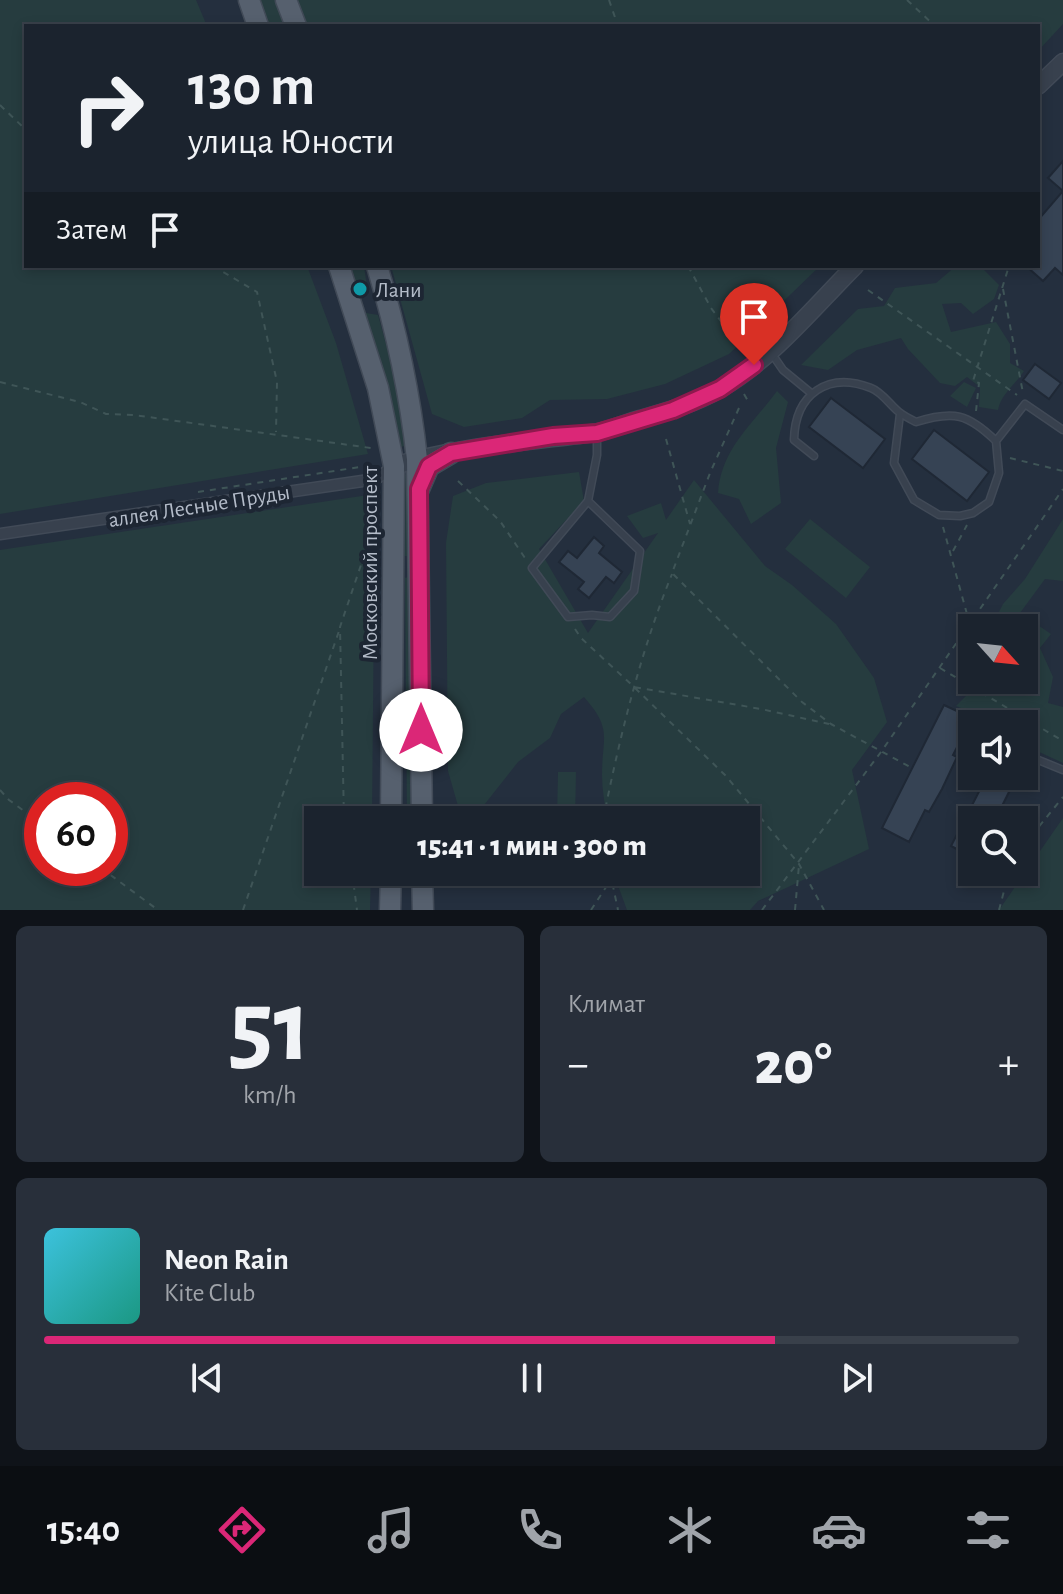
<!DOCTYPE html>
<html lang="ru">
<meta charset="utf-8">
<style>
body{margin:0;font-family:"Alegreya Sans",sans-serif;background:#282f3a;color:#f1f3f6;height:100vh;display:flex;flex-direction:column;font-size:30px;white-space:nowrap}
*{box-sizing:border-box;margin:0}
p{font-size:26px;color:#a0a4aa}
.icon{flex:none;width:44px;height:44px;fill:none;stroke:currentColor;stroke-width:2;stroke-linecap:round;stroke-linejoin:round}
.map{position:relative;height:910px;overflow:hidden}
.panel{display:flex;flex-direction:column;gap:16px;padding:16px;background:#0f1319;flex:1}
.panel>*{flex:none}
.guide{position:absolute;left:24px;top:24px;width:1016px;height:244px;border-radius:0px;box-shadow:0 4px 12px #0003,0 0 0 2px #39404a;background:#1b232e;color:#f1f3f6;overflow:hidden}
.needle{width:52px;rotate:117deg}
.buttons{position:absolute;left:958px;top:614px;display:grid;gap:16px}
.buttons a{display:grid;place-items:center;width:80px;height:80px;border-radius:0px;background:#1b232e;box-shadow:0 4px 12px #0003,0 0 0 2px #39404a;font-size:40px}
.speed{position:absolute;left:24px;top:782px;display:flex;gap:16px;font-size:40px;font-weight:700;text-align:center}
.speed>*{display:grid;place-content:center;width:104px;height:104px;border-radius:50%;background:#1b232e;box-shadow:0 4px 12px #0003,0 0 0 2px #39404a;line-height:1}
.speed .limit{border:12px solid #d22;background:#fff;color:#111}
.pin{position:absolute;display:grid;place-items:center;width:68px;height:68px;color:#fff;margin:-82px -34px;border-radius:50% 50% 50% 0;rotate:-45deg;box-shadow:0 0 8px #0007}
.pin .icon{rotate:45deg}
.me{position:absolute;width:88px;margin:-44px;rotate:0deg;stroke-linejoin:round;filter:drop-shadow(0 0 6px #0008)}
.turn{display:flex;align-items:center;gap:28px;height:168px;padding:0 32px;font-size:36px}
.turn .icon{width:104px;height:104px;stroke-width:2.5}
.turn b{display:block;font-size:56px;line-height:68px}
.then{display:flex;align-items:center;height:76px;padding:0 32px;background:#0003;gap:16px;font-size:30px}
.big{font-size:60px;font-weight:800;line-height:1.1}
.panel .widget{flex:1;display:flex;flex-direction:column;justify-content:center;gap:12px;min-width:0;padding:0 28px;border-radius:12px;background:#282f3a}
.panel .dial{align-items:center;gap:0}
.dial b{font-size:104px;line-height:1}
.song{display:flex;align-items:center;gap:24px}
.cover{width:96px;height:96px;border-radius:12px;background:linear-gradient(135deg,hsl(190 70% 55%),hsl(170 70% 35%))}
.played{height:8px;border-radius:4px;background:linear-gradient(90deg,#db2777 75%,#39404a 75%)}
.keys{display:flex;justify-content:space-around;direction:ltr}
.heat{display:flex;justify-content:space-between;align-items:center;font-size:44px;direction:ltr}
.panel .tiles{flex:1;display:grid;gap:16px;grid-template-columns:1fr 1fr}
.widget:last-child{grid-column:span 2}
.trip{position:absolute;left:304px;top:806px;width:456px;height:80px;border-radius:0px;background:#1b232e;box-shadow:0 4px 12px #0003,0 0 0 2px #39404a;font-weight:800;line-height:80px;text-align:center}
.menu{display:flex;height:128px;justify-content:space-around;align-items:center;background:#0b0e12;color:#a0a4aa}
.menu .icon{width:56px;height:56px}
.menu .selected{color:#db2777}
.menu b{font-size:36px;color:#f1f3f6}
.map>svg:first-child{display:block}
.green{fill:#263c3f;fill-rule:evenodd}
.building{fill:#364354;stroke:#1f2835;stroke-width:2}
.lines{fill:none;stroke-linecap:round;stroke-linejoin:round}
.service-casing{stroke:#414a57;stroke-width:9}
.pedestrian-casing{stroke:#414a57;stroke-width:13}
.tertiary-casing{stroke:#414a57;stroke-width:19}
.primary-casing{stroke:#414a57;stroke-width:23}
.path{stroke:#3f5557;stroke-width:2;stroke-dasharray:6 6;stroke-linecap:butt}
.service{stroke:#38414e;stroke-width:6}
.pedestrian{stroke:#38414e;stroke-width:10}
.tertiary{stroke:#38414e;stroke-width:16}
.primary{stroke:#56606e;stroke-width:20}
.route-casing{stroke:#8e194d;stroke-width:20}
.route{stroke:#db2777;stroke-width:14}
.culture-dot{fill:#0f9aa8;stroke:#1d2633;stroke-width:3}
.labels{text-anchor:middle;stroke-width:8;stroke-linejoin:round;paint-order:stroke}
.poi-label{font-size:22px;fill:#b4bcc9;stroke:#1d2633;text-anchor:start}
.street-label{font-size:22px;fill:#b4bcc9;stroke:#1d2633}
</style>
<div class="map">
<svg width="1063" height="910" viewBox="0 0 1063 910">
<rect width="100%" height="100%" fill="#242f3e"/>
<!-- green -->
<path class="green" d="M0 0H196L207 26H26V266H307L336 343 368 454 0 514Z
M258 0H276L285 26H267Z
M296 0H1063V24L1038 51V26H306Z
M345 266H364L368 294 355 298Z
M391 266H820L729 354 665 384 607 399 550 400 522 418 464 427 432 414Z
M956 266H980L999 285 994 299 973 314 961 303 942 304 951 332 996 322 1010 344V363L1024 371C1015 385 1001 394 998 410L979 407 980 387 967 377 955 386 940 383 908 349 901 338 857 350 828 370 801 365 858 309 884 306 895 288 936 283Z
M366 313 378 315 396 380 407 441 405 446 400 447 396 444 363 320Z
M964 382 976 388 967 407 950 396Z
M777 391 788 402 776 448 781 503 751 524 739 499 718 493C721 449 752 425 777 391Z
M579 472 584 501 539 549 588 633 658 533 643 538 627 516 661 503 666 520 694 480 765 566 792 585 836 624 874 678 887 722 852 770 869 849 758 901 750 910H627L613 872H746V820H607C605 805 602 790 602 775 602 736 613 730 584 697L561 714 550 738 518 762 473 819 458 806 448 771 446 543 453 496 486 483Z
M405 475H408L412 556H404L401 481Z
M375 494 372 820H318V872H371L370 910H0V550ZM42 800H110V868H42Z
M810 519 870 567 846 598 785 549Z
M1063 519V581L1045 579 1020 613 1051 634 1040 648 1053 677 1048 703 1063 707V763L1024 745V724H984L985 718 956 706 977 685 973 680H1024V628H991L1003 604 1025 579Z
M410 576 415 820H407L405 578Z
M558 772H576L575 820H557Z
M1063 818V910H999Z"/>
<!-- building -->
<path class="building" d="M1063 161V275L1055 268 1043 281 1026 266H1038V220L1063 191 1048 178Z
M1035 364 1061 383 1049 399 1023 380Z
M831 398 885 439 863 468 809 427Z
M934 430 989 472 967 501 912 459Z
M594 537 604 546 599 553 622 572 614 583 606 577 589 598 578 589 584 582 559 562 568 551 577 558Z
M944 705 972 718 953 755 957 757 942 789 929 812 925 810 909 842 882 828Z
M987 776H1017L995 820H972V857L951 846Z"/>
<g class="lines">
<defs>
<path id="service" d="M772 354 783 370 811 393
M900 414 894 463 914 500 939 515 960 516 973 513 989 502 999 473 996 441
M814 456 794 440C795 394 828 371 871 388 882 392 890 405 899 412 904 416 910 419 916 422 954 410 968 414 996 441L1025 404 1063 430
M588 501 532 568 568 617 592 615 610 617 634 591 640 551 588 501 597 455V433
M1031 757 1063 770"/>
<path id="pedestrian" d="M0 534 376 479 394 466"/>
<path id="tertiary" d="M1038 86 1063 62
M394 466C458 446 527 442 593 433 609 431 625 423 640 419 668 411 694 404 720 389 772 359 813 308 855 266"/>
<path id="primary" d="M249 0 258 26
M286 0 296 26
M339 266 378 388 394 466 391 820
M377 266C396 329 410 394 417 459L422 820
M419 489 429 466 451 453
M422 872 423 910
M390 910 391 872"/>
</defs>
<!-- service casing -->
<use href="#service" class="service-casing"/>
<!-- pedestrian casing -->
<use href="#pedestrian" class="pedestrian-casing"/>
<!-- tertiary casing -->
<use href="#tertiary" class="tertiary-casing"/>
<!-- primary casing -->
<use href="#primary" class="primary-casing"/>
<!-- path -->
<path class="path" d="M609 0 618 26
M907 0 935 26
M0 105 26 130
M213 266 257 292 277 382 276 432
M688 266 711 308 744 352
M1003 289 1023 393
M868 290 1017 395
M0 382 80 402 106 414 134 415 371 448
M744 394 748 401
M739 408 710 473 672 573 802 702 831 724 912 768
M976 411 979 383 973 381 1009 266
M666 439 690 524
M1010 458 1063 471
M458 481 500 521 525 558
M198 492 373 465
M943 527 970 625
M953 551 967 525
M575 629 581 638 634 687 761 709 829 724
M940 668 1063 741
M635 688 726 776 799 864 824 910
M0 790 9 800 42 824
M344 820 340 627 365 553 375 502
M603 820C620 736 640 653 672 574
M1024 845 1063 797
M101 868 158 910
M352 872 357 910
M610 872 618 910
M243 910 339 631
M591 910 610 881
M762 910 881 752 1063 489
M795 910 799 865
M999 910 1009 872"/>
<!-- service -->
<use href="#service" class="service"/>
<!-- pedestrian -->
<use href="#pedestrian" class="pedestrian"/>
<!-- tertiary -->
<use href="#tertiary" class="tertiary"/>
<!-- primary -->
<use href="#primary" class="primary"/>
</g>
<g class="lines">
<defs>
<path id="route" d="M421 730 419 489 429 466 451 453 553 436 597 433 673 410 720 389 754 365"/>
</defs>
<!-- route casing -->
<use href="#route" class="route-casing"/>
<!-- route -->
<use href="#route" class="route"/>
</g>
<!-- markers -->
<circle class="culture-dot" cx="360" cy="289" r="8"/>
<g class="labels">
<!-- poi labels -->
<g class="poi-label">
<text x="376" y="297">Лани</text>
</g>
<!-- street labels -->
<g class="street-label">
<text transform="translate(199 505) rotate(-9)" y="8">аллея Лесные Пруды</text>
<text transform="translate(369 563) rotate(-90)" y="8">Московский проспект</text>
</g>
</g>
</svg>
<div class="buttons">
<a><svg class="needle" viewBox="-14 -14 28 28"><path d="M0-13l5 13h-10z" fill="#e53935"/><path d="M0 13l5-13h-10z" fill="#a0a4aa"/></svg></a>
<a><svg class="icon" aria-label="sound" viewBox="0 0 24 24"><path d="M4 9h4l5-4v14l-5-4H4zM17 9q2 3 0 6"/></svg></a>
<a><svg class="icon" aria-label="search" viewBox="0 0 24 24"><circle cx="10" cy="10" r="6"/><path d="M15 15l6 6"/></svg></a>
</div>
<div class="speed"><div class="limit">60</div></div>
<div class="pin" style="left:754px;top:365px;background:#d93025"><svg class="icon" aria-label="arrive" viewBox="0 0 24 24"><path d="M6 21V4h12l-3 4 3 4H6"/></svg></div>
<svg class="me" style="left:421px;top:730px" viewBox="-20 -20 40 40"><circle r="19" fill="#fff"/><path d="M0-13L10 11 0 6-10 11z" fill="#db2777"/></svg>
<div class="trip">15:41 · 1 мин · 300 m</div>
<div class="guide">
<div class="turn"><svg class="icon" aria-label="right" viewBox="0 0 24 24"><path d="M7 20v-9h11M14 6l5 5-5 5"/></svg><div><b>130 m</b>улица Юности</div></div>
<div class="then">Затем<svg class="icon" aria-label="arrive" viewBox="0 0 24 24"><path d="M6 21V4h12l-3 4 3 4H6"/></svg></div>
</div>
</div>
<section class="panel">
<div class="tiles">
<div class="widget dial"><b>51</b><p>km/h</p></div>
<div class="widget"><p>Климат</p>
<div class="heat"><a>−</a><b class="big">20°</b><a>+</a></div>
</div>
<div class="widget">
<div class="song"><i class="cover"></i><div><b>Neon Rain</b><p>Kite Club</p></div></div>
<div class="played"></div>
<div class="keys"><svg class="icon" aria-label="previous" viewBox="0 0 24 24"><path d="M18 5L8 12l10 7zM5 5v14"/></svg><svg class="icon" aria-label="pause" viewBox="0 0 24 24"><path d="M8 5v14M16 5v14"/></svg><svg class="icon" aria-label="next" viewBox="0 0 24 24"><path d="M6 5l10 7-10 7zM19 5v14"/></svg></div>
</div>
</div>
</section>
<nav class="menu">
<b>15:40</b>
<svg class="icon selected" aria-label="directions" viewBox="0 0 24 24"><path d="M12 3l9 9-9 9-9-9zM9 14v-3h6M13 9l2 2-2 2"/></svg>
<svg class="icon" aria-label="music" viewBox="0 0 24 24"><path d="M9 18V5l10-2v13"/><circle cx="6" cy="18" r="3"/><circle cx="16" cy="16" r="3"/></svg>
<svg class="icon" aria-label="phone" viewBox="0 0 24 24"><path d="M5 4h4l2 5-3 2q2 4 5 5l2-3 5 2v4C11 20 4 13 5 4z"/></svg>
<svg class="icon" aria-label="climate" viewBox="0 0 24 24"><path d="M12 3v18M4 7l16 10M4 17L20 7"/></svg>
<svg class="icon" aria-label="car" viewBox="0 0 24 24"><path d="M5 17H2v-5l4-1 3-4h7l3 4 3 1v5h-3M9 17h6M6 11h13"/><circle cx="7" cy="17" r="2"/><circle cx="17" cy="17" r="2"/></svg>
<svg class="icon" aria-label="filters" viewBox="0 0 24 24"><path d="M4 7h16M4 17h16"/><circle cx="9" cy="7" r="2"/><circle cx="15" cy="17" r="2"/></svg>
</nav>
